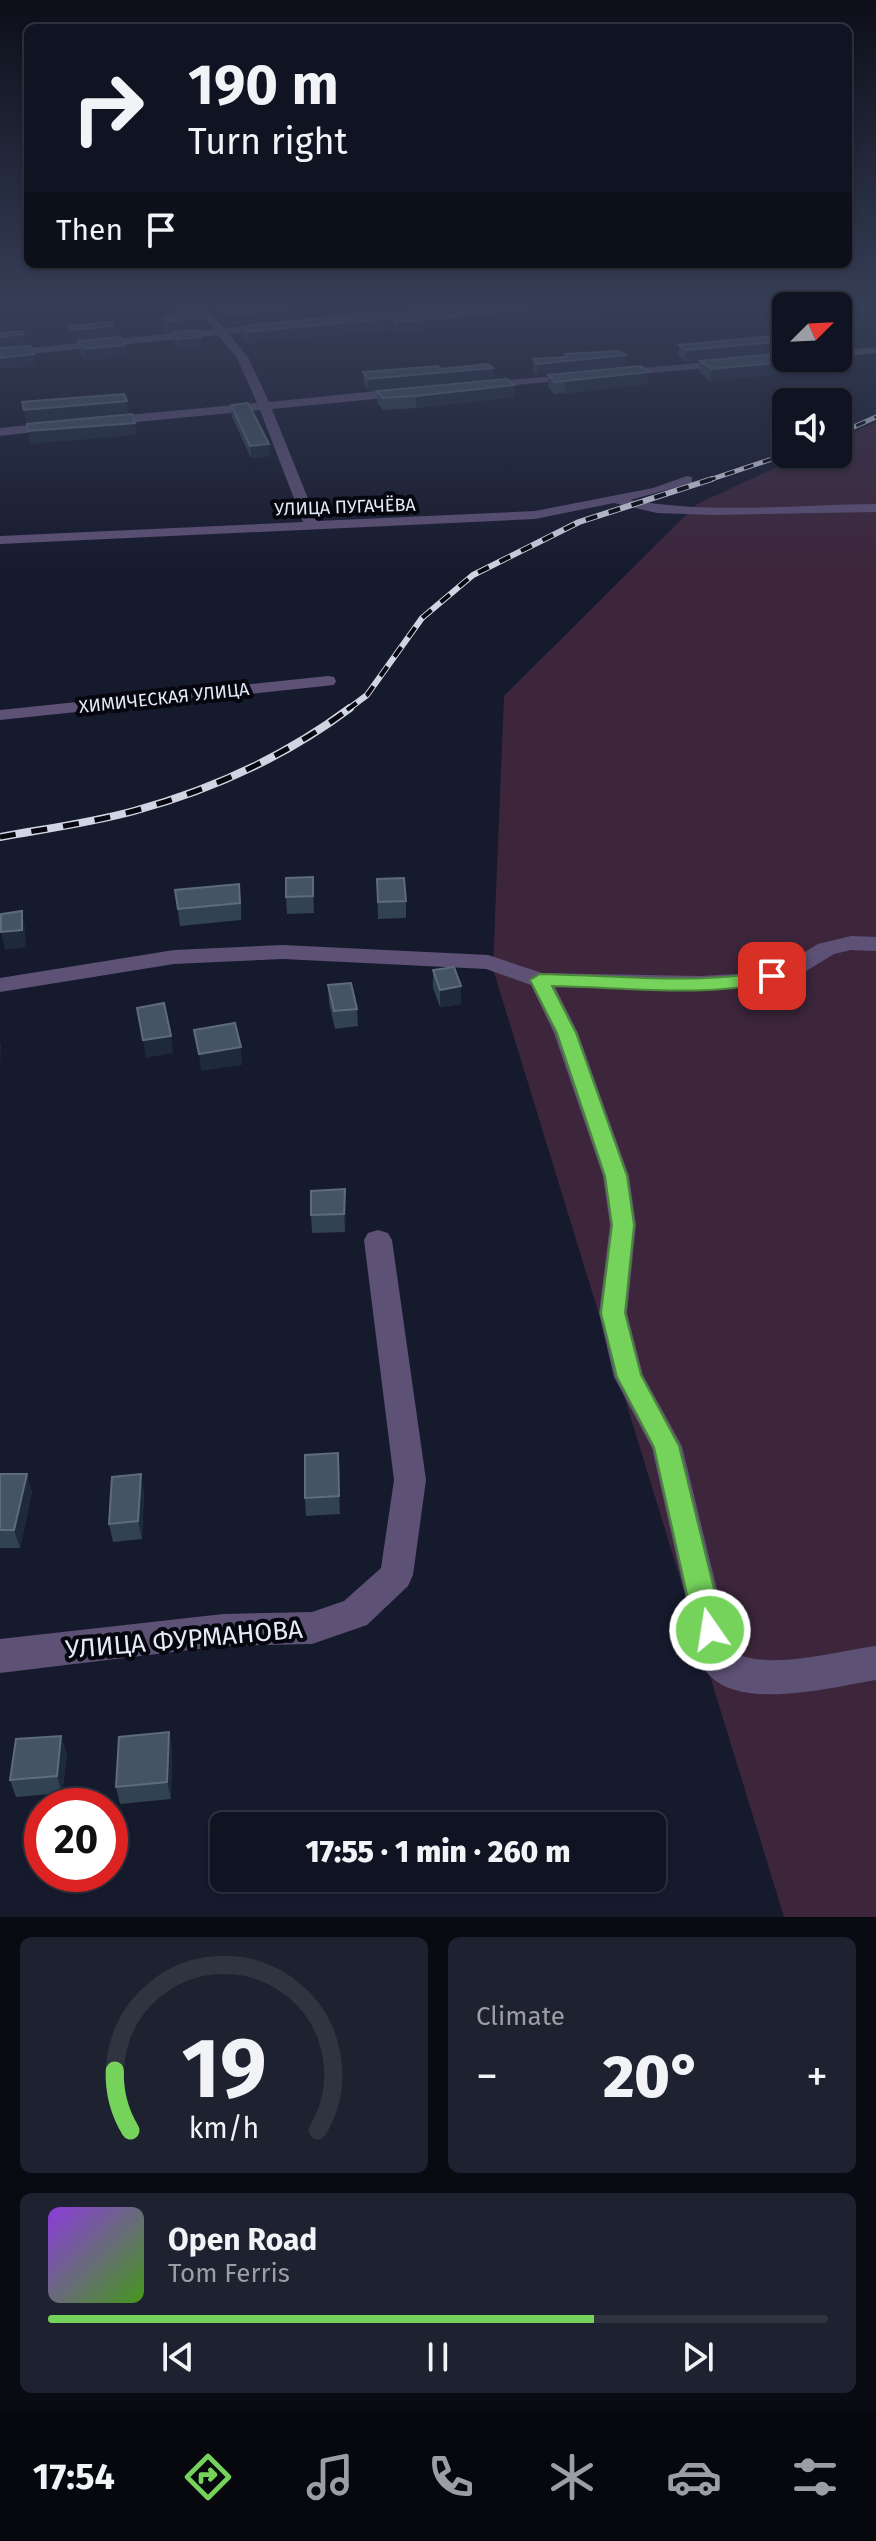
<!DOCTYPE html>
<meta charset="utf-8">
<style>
body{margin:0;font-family:"Fira Sans",sans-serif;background:#1e212f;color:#f1f3f6;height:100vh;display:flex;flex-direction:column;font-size:30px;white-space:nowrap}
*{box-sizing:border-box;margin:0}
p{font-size:26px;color:#9c9ea5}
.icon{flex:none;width:44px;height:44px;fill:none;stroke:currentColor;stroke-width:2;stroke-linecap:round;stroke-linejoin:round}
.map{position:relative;height:1917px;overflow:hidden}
.side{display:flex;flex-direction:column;gap:20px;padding:20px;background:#090b13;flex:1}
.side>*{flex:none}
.banner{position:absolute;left:24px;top:24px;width:828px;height:244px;border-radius:12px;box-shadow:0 2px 6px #0004,0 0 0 2px #303340;background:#101422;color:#f1f3f6;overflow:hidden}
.needle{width:52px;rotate:66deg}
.buttons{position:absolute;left:772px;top:292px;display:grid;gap:16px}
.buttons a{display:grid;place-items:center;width:80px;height:80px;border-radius:12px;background:#101422;box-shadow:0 2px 6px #0004,0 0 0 2px #303340;font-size:40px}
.speed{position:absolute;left:24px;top:1788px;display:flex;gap:16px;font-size:40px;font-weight:700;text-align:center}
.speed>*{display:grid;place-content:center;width:104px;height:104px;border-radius:50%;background:#101422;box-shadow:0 2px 6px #0004,0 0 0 2px #303340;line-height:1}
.speed .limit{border:12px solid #d22;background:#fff;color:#111}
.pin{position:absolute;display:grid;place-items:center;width:68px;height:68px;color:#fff;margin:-34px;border-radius:16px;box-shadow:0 4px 12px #0006}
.me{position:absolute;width:88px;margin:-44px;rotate:347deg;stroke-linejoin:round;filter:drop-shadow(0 0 6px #0008)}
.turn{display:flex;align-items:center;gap:28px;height:168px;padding:0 32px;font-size:36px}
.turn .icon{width:104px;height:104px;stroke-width:2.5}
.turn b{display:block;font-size:56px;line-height:68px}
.then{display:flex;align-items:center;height:76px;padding:0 32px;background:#0003;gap:16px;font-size:30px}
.big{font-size:60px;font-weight:800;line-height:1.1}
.side .tile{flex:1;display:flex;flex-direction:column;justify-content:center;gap:12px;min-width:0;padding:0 28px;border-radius:12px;background:#1e212f}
.side .dial{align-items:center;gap:0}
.dial svg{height:208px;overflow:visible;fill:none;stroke:#303340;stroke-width:7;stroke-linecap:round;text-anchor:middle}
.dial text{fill:#f1f3f6;stroke:none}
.song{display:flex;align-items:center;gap:24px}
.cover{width:96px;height:96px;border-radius:12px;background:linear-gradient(135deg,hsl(270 70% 55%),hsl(100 70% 35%))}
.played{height:8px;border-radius:4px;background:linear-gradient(90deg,#75d25b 70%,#303340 70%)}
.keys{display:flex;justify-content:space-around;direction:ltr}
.heat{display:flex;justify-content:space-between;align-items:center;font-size:44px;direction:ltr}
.side .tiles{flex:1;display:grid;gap:20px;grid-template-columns:1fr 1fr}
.tile:last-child{grid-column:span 2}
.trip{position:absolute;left:210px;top:1812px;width:456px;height:80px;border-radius:12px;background:#101422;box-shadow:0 2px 6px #0004,0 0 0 2px #303340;font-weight:800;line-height:80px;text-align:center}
.tab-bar{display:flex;height:128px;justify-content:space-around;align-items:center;background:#06080e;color:#9c9ea5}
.tab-bar .icon{width:56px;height:56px}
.tab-bar .on{color:#75d25b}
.tab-bar b{font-size:36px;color:#f1f3f6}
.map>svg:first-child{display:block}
.green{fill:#3d263c}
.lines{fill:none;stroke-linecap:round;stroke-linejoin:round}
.minor{fill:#5e5176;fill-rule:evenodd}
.rail-far2-casing{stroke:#d1d5e3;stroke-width:5}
.rail-far1-casing{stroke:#d1d5e3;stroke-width:6}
.rail-casing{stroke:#d1d5e3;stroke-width:8}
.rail-far2{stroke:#05060e;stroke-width:3;stroke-dasharray:10;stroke-linecap:butt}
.rail-far1{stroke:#05060e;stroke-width:4;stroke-dasharray:12;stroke-linecap:butt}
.rail{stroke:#05060e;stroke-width:5;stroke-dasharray:16;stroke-linecap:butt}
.wall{fill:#314252}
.shaded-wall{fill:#1e2a3c}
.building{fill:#445464;stroke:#5e6b7b;stroke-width:2}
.route{fill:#75d25b;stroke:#4c883b;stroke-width:2}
.labels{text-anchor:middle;stroke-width:8;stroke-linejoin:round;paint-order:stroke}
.far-street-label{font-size:18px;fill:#e6eaf8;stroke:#05060e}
.near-street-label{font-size:26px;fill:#e6eaf8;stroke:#05060e}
</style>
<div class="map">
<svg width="876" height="1917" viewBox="0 0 876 1917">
<rect width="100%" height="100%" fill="#161a2d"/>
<!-- green -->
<path class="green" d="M876 422V1917H784L493 969 504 696 697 504 805 454H838V439Z"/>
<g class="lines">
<!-- minor -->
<path class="minor" d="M194 305H204L224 328 274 325 275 327 270 330 229 334 248 357 269 402 406 388 412 392 406 396 272 409 317 521 535 511 653 488 687 476 692 477V483L630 500C710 514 795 505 876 504V512L714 515 657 513 614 503 535 519 0 544V536L303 522 260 410 106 425 100 421 106 417 257 403 237 358 218 335 0 357V351L214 329Z
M876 347V353L838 357V351Z
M786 355V358H792L790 360 620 376 614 373 620 370Z
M578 374 584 377 582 379 484 388 478 385 484 382Z
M56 422 62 426 60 429 0 436V428Z
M328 676 334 677 336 681 334 685 0 720V710Z
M851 936 876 937V951L851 950 834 954 798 976 755 987 699 990 555 987 578 1033 629 1176 636 1225 627 1313 643 1375 682 1446 732 1651C765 1672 837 1651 876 1646V1680C830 1687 723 1717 700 1661L652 1448 614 1377 599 1313 610 1225 603 1176 554 1033 531 985 486 969 283 959 174 964 0 992V978L174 950 283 945 488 955 542 973 699 976 755 973 782 966 818 944Z
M378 1230 388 1233 392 1240 426 1480 413 1575 408 1586 367 1625 312 1644 223 1646 0 1673V1639L223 1614 312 1612 344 1601 381 1568 394 1480 364 1240 368 1233Z"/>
<defs>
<path id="rail-far2" d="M838 434 876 417
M706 481 787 454"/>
<path id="rail-far1" d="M347 710 367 695 422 618 473 575 579 522 712 479"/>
<path id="rail" d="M0 837C44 829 90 823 134 811 211 790 286 756 350 708"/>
</defs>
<!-- rail-far2 casing -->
<use href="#rail-far2" class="rail-far2-casing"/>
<!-- rail-far1 casing -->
<use href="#rail-far1" class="rail-far1-casing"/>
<!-- rail casing -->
<use href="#rail" class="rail-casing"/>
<!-- rail-far2 -->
<use href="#rail-far2" class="rail-far2"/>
<!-- rail-far1 -->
<use href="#rail-far1" class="rail-far1"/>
<!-- rail -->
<use href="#rail" class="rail"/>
</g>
<!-- wall -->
<path class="wall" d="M168 305H198L208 328 167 332 164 328 163 317 175 316Z
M208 305H233L226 326Z
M460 305 397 333 393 329 248 343 243 337 242 326Z
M174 332 202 348 180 350 175 343Z
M786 335V352L685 361 678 356 679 345Z
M78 341 126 356 85 360 80 352Z
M565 354 625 367 537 375 533 371V359L564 357Z
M786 358H834L832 369 710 381 699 372 700 361Z
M493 368 492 379 368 391 364 384 363 372Z
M548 375 648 384 554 394 548 387Z
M377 391 514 397 416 408 383 410 377 403Z
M231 405 270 456 251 458 232 417Z
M313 877 314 913 287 914 286 897Z
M377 879 406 901V918L378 919Z
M175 890 241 901V920L180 926Z
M433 970 461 986V1004L440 1007 433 988Z
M328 985 357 1009 358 1026 335 1029 329 1003Z
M345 1189 346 1207 345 1232 312 1233 311 1215Z
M338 1453 340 1514 306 1516 305 1498Z
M0 1474 32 1492 20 1548H0Z
M144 1492 142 1539 113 1542 109 1524Z
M169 1732 172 1750 171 1799 120 1804 116 1787Z
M67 1753 62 1793 16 1797 10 1780Z"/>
<!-- shaded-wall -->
<path class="shaded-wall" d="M334 305H447L226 326 225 315Z
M569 305H672L397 333V322Z
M207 317 208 328 167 332 166 321Z
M393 318V329L248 343 247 332Z
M113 326 115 337 73 341 72 330Z
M24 334 26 345 0 349V337Z
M201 337 202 348 180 350 178 339Z
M786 341V352L685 361 686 350Z
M125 345 126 356 85 360 83 349Z
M34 354 36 366 0 369V358Z
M626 355 625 367 537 375V364Z
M827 358H834L832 369 710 381 712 369Z
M493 368 492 379 368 391V379Z
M649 372 648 384 565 394 566 382Z
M514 385V397L416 408V396Z
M127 401 128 413 26 423 24 410Z
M135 423 137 435 30 444 28 431Z
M269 444 270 456 251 458 250 446Z
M22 911 25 928 26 947 5 950 1 932Z
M461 986V1004L440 1007V990Z
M171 1036 173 1053 146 1058 143 1040Z
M0 1040 1 1046 0 1070Z
M241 1047 242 1065 201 1071 199 1054Z
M345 1189 346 1207 345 1232 344 1214Z
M338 1453 340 1472V1514L339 1496Z
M27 1474 32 1492 20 1548 14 1530Z
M141 1474 144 1492 142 1539 138 1521Z
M169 1732 172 1750 171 1799 167 1782Z
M61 1736 67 1753 62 1793 57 1776Z"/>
<!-- building -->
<path class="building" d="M174 305H198L207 317 166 321 163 317 181 315Z
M216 305H233L236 309 284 305H334L225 315Z
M460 305H569L397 322 393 318 247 332 242 326Z
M111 322 113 326 72 330 69 326Z
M197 330 201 337 178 339 174 332Z
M23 331 24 334 0 337V333Z
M786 335V341L686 350 679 345Z
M120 337 125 345 83 349 78 341Z
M30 346 34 354 0 358V348Z
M619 351 626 355 537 364 533 359 567 357 565 354Z
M786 353V358H827L712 369 700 361Z
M488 364 493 368 368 379 363 372 437 366 441 369Z
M641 366 649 372 555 382 548 375Z
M507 379 514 385 416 396 382 398 377 391Z
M124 394 127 401 24 410 22 402Z
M248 403 269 444 250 446 231 405Z
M132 414 135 423 28 431 27 424Z
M313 877V896L286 897V878Z
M404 878 406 901 378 902 377 879Z
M239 884 240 903 178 909 175 890Z
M22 911V930L1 932V914Z
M454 967 461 986 440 990 433 970Z
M351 983 357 1009 334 1011 328 985Z
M164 1003 171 1036 143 1040 137 1008Z
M235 1023 241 1047 199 1054 194 1030Z
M345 1189 344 1214 311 1215V1191Z
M338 1453 339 1496 305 1498V1455Z
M0 1474H27L14 1530H0Z
M141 1474 138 1521 109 1524 112 1477Z
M169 1732 167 1782 116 1787 119 1737Z
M61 1736 57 1776 10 1780 16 1739Z"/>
<!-- sky -->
<linearGradient id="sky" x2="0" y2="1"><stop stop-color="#0c0e19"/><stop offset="0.53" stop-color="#363e57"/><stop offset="1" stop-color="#363e57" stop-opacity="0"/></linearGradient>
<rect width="876" height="573" fill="url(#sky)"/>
<!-- route -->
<path class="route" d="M772 970 782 976 779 980C707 999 625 987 552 986L576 1033 627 1176 634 1225 625 1313 641 1375 679 1446 724 1630 720 1639 710 1643 700 1639 695 1630 654 1447 617 1377 601 1313 612 1225 605 1176 557 1033 530 980 540 974C607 975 709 986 772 970Z"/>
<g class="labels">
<!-- far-street labels -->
<g class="far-street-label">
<text transform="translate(345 507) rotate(-2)" y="6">УЛИЦА ПУГАЧЁВА</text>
<text transform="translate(164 698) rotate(-6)" y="6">ХИМИЧЕСКАЯ УЛИЦА</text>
</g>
<!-- near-street labels -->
<g class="near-street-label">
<text transform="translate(184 1639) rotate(-5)" y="9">УЛИЦА ФУРМАНОВА</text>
</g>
</g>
</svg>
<div class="buttons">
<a><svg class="needle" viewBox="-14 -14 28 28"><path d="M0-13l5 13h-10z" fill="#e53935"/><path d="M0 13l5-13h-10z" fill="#9c9ea5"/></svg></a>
<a><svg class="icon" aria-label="sound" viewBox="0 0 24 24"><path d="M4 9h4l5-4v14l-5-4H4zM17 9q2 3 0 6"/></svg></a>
</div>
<div class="speed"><div class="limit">20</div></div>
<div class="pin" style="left:772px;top:976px;background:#d93025"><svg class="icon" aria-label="arrive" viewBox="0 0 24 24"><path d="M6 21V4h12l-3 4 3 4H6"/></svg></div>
<svg class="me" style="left:710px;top:1630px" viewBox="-20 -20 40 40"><circle r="17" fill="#75d25b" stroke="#fff" stroke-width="3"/><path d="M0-11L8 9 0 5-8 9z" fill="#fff"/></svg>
<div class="trip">17:55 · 1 min · 260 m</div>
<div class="banner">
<div class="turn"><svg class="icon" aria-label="right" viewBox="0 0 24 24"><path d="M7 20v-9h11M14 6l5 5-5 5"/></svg><div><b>190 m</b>Turn right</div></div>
<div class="then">Then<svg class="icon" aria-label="arrive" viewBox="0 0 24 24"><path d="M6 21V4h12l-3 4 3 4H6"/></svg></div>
</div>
</div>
<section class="side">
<div class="tiles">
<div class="tile dial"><svg viewBox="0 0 100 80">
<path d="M14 69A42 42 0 1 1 86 69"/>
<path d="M14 69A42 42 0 0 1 8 46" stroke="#75d25b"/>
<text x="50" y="56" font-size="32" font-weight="700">19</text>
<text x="50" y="72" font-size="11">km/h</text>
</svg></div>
<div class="tile"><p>Climate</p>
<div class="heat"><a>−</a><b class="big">20°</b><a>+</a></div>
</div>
<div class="tile">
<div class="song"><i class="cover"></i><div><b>Open Road</b><p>Tom Ferris</p></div></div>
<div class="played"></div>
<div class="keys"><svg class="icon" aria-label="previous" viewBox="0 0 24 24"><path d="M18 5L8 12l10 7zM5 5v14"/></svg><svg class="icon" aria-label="pause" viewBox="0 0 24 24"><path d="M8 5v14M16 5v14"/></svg><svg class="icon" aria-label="next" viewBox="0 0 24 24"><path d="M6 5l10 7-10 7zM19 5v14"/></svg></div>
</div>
</div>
</section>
<nav class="tab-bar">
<b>17:54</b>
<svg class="icon on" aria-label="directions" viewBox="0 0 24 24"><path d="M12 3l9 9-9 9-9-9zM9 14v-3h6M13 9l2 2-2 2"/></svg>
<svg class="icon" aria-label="music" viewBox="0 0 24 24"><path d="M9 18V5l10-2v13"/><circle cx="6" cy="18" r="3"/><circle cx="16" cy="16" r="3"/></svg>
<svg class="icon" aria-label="phone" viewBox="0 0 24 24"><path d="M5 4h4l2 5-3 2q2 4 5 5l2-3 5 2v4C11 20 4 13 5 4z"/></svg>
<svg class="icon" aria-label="climate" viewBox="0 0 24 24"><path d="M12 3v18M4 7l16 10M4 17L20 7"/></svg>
<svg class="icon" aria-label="car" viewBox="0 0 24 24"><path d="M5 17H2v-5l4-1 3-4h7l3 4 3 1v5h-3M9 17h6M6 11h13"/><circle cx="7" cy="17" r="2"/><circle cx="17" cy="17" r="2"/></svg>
<svg class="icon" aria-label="filters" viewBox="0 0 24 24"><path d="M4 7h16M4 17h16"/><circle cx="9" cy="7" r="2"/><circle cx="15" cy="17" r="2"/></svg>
</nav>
